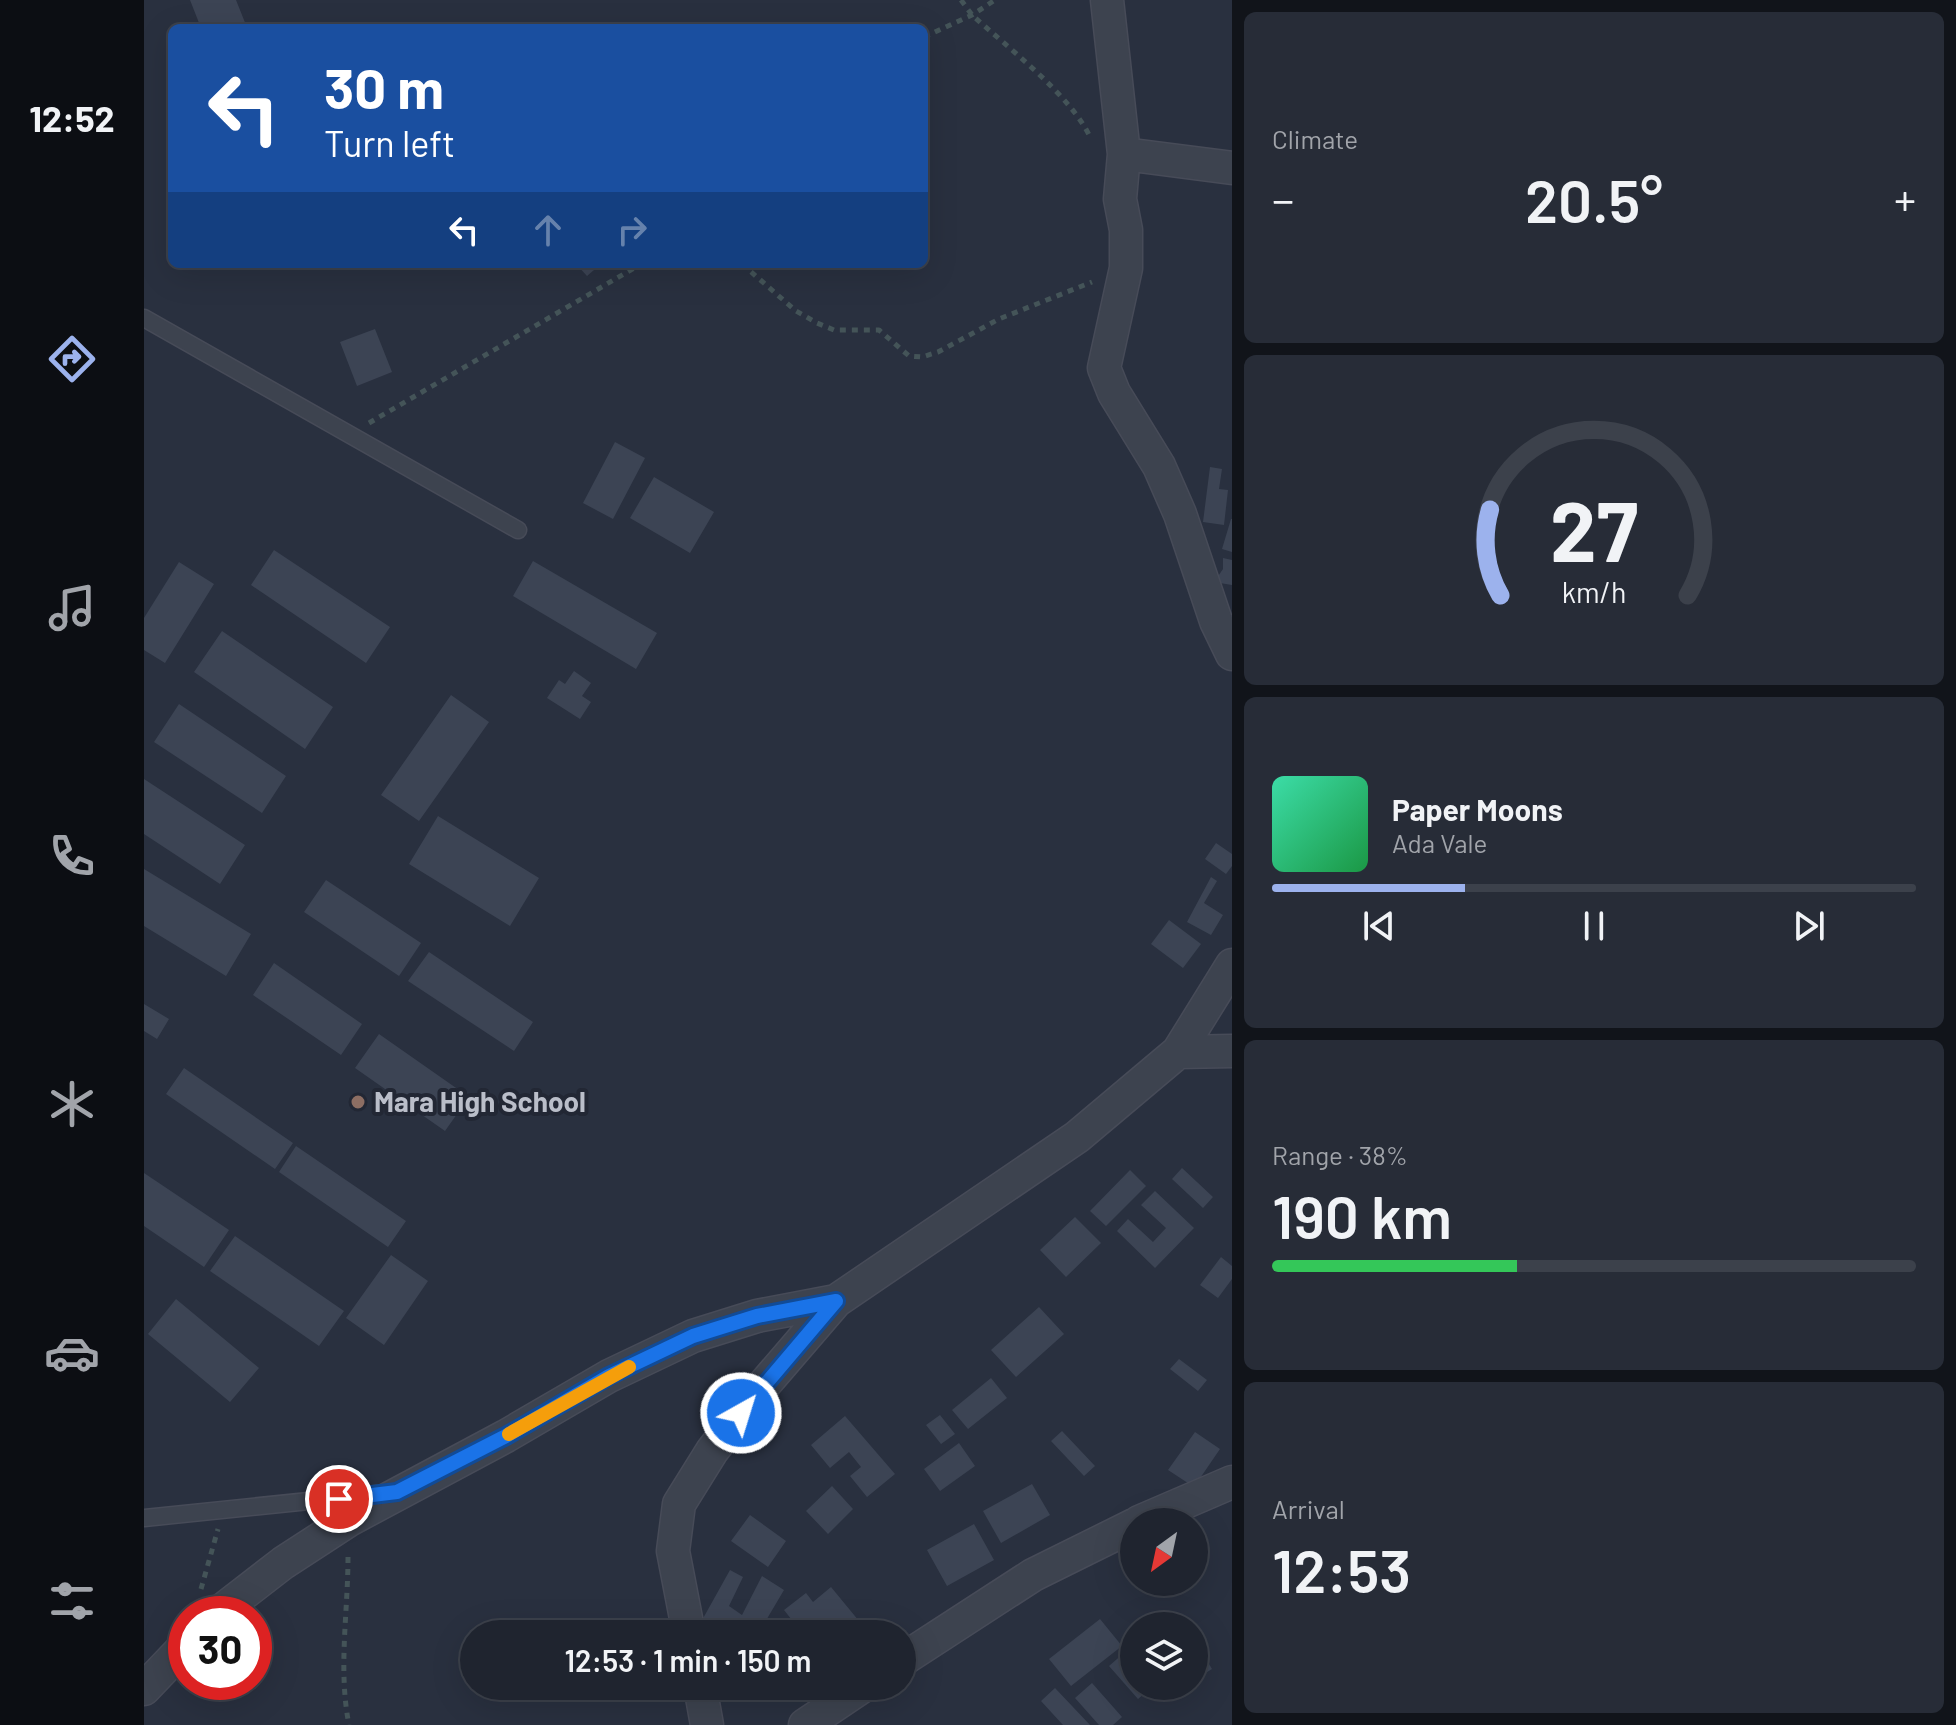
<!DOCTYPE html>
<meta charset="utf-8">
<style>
body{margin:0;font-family:Barlow,sans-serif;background:#272c37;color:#f1f3f6;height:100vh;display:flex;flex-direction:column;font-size:30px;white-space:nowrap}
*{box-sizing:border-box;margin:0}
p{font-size:26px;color:#a1a4aa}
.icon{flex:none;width:44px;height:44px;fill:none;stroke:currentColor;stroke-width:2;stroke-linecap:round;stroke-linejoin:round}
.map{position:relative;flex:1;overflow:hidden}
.drawer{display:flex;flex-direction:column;gap:12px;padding:12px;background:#11141a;width:724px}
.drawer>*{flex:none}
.hud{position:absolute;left:24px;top:24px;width:760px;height:244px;border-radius:12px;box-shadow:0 8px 32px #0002,0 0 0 2px #3c414b;background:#1a4fa0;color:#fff;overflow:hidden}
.needle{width:52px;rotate:213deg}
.controls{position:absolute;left:976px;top:1508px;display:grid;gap:16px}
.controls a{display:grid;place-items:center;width:88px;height:88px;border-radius:50%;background:#1f242f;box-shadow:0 8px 32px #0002,0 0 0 2px #3c414b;font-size:40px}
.speed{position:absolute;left:24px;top:1596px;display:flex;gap:16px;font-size:40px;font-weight:700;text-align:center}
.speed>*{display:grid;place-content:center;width:104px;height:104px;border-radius:50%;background:#1f242f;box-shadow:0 8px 32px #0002,0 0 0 2px #3c414b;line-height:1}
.speed .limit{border:12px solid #d22;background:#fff;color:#111}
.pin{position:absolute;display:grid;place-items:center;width:68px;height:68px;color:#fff;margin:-34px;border:4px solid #fff;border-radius:50%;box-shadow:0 2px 8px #0007}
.me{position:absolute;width:88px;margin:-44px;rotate:39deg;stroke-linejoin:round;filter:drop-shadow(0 0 6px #0008)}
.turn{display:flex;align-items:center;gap:28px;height:168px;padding:0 24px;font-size:36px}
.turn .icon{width:104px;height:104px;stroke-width:2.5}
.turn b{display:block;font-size:56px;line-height:68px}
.lanes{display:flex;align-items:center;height:76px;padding:0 24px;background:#0003;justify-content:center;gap:40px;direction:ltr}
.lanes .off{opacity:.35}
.big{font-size:60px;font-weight:600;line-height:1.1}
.drawer .card{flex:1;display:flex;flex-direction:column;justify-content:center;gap:12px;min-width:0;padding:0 28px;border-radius:12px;background:#272c37}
.drawer .dial{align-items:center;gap:0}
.dial svg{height:208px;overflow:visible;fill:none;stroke:#3c414b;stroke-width:7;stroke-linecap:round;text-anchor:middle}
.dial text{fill:#f1f3f6;stroke:none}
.song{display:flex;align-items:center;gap:24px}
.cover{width:96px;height:96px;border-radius:12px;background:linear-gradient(135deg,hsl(160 70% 55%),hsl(140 70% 35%))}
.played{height:8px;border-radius:4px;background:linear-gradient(90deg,#9cb2ed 30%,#3c414b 30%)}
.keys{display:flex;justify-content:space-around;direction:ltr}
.heat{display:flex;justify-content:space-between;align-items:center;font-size:44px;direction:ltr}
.charge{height:12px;border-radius:6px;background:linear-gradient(90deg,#34c759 38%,#3c414b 0)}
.trip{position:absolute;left:316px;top:1620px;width:456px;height:80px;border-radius:40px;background:#1f242f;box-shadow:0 8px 32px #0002,0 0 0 2px #3c414b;font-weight:600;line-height:80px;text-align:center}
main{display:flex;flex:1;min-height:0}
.tabs{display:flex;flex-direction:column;width:144px;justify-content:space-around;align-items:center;background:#0c0e13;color:#a1a4aa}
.tabs .icon{width:56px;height:56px}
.tabs .on{color:#9cb2ed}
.tabs b{font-size:36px;color:#f1f3f6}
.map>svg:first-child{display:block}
.building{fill:#3c4454}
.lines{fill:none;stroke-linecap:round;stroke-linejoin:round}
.lane-casing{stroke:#474b58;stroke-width:19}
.street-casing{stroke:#474b58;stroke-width:35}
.path{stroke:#445458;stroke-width:5;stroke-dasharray:6 6;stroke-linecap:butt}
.lane{stroke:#3d434f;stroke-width:16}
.street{stroke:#3d434f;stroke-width:32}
.route-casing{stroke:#114b97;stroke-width:20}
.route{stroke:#1a73e8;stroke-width:14}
.slow{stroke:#f59e0b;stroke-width:14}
.education-dot{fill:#8d6e63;stroke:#222734;stroke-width:3}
.labels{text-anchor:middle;stroke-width:8;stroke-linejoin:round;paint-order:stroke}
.poi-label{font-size:28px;font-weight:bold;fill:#babec9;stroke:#222734;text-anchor:start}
</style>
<main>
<nav class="tabs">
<b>12:52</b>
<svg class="icon on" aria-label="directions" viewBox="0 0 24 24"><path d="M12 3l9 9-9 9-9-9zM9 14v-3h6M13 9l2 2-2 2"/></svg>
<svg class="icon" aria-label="music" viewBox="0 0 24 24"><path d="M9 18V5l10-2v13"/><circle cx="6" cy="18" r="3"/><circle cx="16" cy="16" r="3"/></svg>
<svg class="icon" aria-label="phone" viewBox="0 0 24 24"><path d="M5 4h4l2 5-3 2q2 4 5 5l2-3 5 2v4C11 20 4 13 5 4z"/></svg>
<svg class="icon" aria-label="climate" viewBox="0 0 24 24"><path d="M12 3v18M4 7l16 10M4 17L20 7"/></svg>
<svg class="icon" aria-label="car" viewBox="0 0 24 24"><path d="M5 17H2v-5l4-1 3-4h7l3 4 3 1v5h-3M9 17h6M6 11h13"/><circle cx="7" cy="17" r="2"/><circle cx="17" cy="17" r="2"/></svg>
<svg class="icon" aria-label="filters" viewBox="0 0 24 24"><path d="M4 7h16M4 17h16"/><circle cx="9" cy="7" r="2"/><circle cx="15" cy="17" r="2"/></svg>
</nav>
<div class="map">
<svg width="1088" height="1725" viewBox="0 0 1088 1725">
<rect width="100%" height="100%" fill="#29303f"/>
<!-- building -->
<path class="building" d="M46 0H92L102 25 95 28H57Z
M432 264H457L443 276Z
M231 329 248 372 213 386 196 342Z
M471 442 501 458 469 519 439 503Z
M1066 467 1078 469 1075 489 1084 490 1080 525 1059 522Z
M510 477 570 512 546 553 486 518Z
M1087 519H1088V552L1078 549Z
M130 550 246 627 222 663 107 585Z
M1079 558 1088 560V585L1070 582 1079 569Z
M389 561 513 633 492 669 369 596Z
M35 562 70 584 21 663 0 650V618Z
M78 631 189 707 161 749 50 672Z
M430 671 447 683 438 696 447 702 436 719 403 698 415 680 421 684Z
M307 695 345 722 275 821 237 795Z
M35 704 142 776 118 813 10 742Z
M0 779 101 845 76 884 0 834Z
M294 816 395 878 366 926 265 864Z
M1072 843 1088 854V866L1082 874 1061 859Z
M0 869 107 934 82 976 0 926Z
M1067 877 1073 881 1060 903 1079 915 1067 935 1043 922Z
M182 880 277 943 255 976 160 912Z
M1025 920 1057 944 1039 968 1007 944Z
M285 952 389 1022 370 1051 264 981Z
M130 963 218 1024 197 1055 109 995Z
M0 1004 25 1019 13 1039 0 1031Z
M235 1034 325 1097 301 1131 211 1068Z
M40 1068 149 1143 131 1169 22 1094Z
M152 1146 262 1221 244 1247 135 1172Z
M1038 1168 1069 1197 1059 1208 1028 1179Z
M986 1170 1002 1186 962 1226 946 1211Z
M0 1173 85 1230 60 1267 0 1226Z
M1011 1191 1050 1228 1011 1268 973 1231 984 1219 1009 1242 1022 1228 997 1205Z
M931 1217 957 1243 922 1277 896 1250Z
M91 1236 200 1311 175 1346 66 1271Z
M247 1255 284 1281 240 1345 202 1318Z
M1077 1257 1088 1266V1279L1074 1298 1056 1285Z
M32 1299 115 1368 86 1402 4 1334Z
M895 1307 920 1334 872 1377 847 1350Z
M1035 1359 1063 1380 1054 1391 1026 1369Z
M847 1378 863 1398 824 1429 808 1410Z
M796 1415 811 1434 797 1444 782 1425Z
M701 1416 751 1474 723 1497 706 1476 717 1467 705 1452 686 1468 667 1445Z
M918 1431 951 1466 940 1476 907 1441Z
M1051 1432 1076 1449 1050 1487 1024 1470Z
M815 1443 831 1466 796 1491 780 1469Z
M888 1484 906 1515 857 1543 839 1511Z
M688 1486 709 1509 684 1534 662 1511Z
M606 1515 642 1541 624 1567 587 1541Z
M830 1524 850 1560 803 1586 783 1550Z
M586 1570 599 1577 585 1606 598 1615 618 1576 640 1590 614 1634H580L557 1622Z
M687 1587 715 1621 699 1634H659L640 1610 662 1593 669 1602Z
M956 1619 978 1646 927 1686 905 1659Z
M1056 1649 1068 1669 1050 1680V1653Z
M981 1652 990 1662V1686H1009L994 1699 965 1666Z
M948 1683 978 1717 969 1725H955L931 1698Z
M911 1688 946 1725H919L897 1701Z"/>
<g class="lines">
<defs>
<path id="lane" d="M0 318 374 530
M0 1518 233 1494"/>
<path id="street" d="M963 0 980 154 976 199 982 230V268L960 368 970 393 1015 466 1036 514 1072 621 1088 654
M980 154 1088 168
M1034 1052 1088 965
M995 1522 1088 1482
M73 1614 139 1563 205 1520 362 1436 465 1376 549 1336 613 1316 692 1301
M545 1634 529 1551 535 1504 568 1451 612 1394 692 1301 933 1137 1034 1052 1088 1051
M758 1660 889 1575 990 1525
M556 1686 563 1725
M0 1689 42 1645
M661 1725 719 1686"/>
</defs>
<!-- lane casing -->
<use href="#lane" class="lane-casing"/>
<!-- street casing -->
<use href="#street" class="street-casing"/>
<!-- path -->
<path class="path" d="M817 0 828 15C863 47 928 96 947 139
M780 37 828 15 851 0
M598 264 652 311 673 323 690 330H735L765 356 778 357 794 352 855 319 948 282
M225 423 497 264
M204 1557C204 1613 194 1669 205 1725
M57 1589 74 1529"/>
<!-- lane -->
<use href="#lane" class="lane"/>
<!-- street -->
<use href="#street" class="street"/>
</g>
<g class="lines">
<defs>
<path id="route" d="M195 1499 253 1492 362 1436 465 1376 549 1336 613 1316 692 1301 597 1413"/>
</defs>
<!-- route casing -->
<use href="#route" class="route-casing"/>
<!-- route -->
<use href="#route" class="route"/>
<!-- slow -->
<path class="slow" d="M365 1434 485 1367"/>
</g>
<!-- markers -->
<circle class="education-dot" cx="214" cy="1102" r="8"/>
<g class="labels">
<!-- poi labels -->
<g class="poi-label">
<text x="230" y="1112">Mara High School</text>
</g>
</g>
</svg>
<div class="controls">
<a><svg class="needle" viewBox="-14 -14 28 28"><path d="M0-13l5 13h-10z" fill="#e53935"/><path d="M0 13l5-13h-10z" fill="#a1a4aa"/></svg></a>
<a><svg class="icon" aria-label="layers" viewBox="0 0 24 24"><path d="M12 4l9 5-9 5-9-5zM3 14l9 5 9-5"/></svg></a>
</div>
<div class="speed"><div class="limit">30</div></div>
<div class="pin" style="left:195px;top:1499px;background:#d93025"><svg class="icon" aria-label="arrive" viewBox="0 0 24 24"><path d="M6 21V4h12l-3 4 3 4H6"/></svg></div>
<svg class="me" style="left:597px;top:1413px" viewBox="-20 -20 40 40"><circle r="17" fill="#1a73e8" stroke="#fff" stroke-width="3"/><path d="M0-11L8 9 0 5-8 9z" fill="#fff"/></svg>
<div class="trip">12:53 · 1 min · 150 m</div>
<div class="hud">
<div class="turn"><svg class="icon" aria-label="left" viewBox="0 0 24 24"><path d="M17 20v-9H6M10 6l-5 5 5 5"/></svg><div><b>30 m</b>Turn left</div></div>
<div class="lanes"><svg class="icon" aria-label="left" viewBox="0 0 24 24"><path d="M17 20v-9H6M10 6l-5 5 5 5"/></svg><svg class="icon off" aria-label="ahead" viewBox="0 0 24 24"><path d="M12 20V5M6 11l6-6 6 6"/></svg><svg class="icon off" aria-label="right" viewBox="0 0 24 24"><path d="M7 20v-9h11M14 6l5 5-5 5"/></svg></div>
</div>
</div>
<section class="drawer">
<div class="card"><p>Climate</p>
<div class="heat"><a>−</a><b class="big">20.5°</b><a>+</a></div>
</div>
<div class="card dial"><svg viewBox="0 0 100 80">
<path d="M14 69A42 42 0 1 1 86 69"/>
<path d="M14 69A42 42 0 0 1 10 36" stroke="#9cb2ed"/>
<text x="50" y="56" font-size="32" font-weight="700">27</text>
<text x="50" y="72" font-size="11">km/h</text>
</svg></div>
<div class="card">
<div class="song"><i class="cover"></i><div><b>Paper Moons</b><p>Ada Vale</p></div></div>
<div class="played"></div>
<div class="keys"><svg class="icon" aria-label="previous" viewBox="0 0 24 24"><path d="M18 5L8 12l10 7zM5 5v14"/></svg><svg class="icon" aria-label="pause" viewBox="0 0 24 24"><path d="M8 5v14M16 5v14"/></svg><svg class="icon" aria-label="next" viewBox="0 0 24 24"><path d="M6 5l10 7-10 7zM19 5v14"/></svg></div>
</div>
<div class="card"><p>Range · 38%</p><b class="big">190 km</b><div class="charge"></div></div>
<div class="card"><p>Arrival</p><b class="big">12:53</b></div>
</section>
</main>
